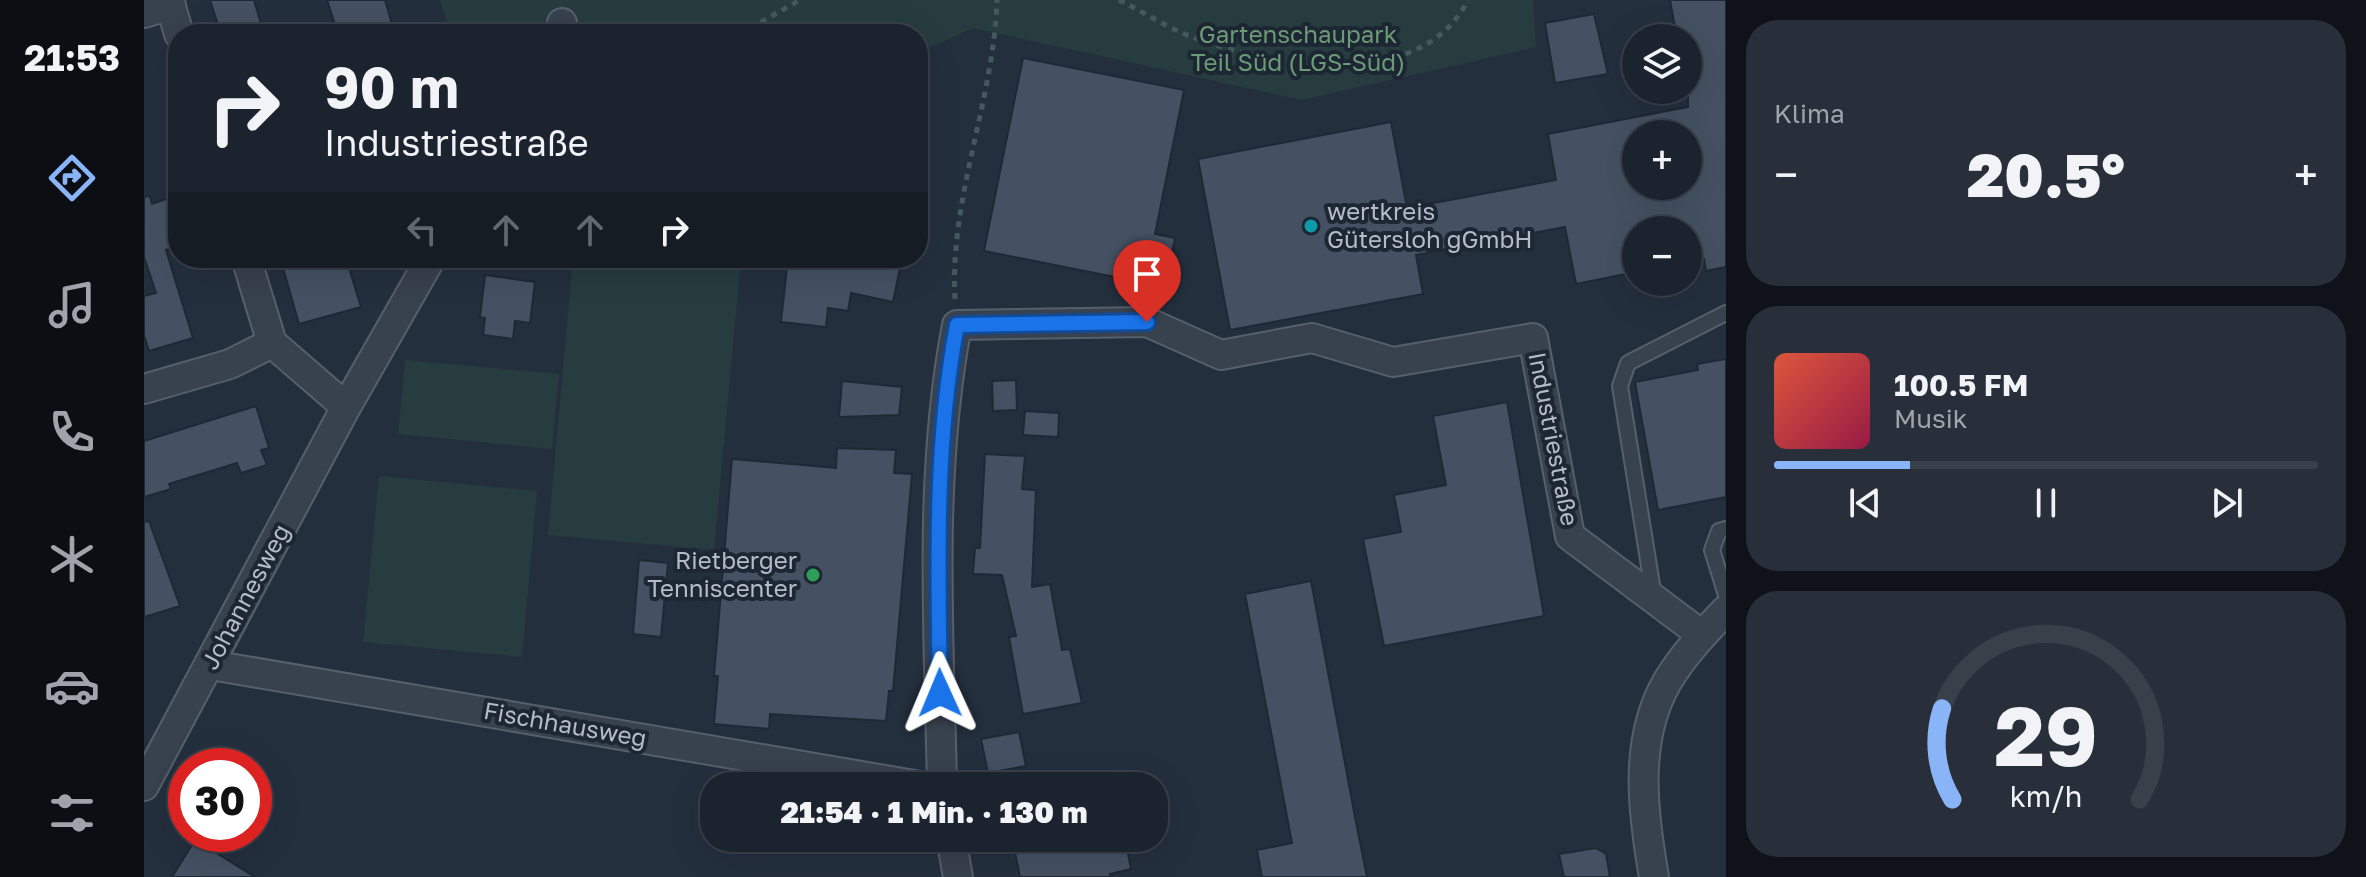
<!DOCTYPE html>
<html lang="de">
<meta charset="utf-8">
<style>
body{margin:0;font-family:"Golos Text",sans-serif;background:#282f3a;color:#f1f3f6;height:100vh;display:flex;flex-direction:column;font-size:30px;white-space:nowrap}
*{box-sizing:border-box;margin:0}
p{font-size:26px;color:#a0a4aa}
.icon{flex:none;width:44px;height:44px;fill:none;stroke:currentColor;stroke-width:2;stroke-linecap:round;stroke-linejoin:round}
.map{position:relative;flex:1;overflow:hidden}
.drawer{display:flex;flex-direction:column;gap:20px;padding:20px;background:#0f1319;width:640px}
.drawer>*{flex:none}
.banner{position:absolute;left:24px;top:24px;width:760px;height:244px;border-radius:32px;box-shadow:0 8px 32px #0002,0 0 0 2px #39404a;background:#1b232e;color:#f1f3f6;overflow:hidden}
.tools{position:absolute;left:1478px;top:24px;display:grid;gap:16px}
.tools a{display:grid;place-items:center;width:80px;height:80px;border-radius:50%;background:#1b232e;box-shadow:0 8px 32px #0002,0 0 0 2px #39404a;font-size:40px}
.speed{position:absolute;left:24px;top:748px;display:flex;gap:16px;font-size:40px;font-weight:700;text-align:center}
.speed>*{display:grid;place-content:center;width:104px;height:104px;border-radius:50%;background:#1b232e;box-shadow:0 8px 32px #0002,0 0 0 2px #39404a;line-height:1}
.speed .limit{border:12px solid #d22;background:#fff;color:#111}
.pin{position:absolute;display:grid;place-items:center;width:68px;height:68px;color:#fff;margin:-82px -34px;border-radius:50% 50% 50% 0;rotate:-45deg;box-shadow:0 0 8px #0007}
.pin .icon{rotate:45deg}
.me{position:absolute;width:88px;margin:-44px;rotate:359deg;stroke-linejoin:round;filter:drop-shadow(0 0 6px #0008)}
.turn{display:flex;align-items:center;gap:28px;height:168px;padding:0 24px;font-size:36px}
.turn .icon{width:104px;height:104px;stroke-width:2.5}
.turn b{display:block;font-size:56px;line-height:68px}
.lanes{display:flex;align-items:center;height:76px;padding:0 24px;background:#0003;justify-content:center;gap:40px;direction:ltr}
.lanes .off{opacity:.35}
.big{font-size:60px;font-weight:800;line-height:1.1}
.drawer .widget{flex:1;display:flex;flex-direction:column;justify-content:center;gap:12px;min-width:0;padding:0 28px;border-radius:32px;background:#282f3a}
.drawer .dial{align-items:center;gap:0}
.dial svg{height:208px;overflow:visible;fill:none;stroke:#39404a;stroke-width:7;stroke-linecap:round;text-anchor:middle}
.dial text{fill:#f1f3f6;stroke:none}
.song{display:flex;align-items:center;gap:24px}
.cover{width:96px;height:96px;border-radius:12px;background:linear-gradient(135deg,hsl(10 70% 55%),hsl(340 70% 35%))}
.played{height:8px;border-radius:4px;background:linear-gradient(90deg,#8ab4f8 25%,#39404a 25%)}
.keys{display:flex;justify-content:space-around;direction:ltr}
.heat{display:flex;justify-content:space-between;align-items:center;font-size:44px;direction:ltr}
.trip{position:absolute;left:556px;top:772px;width:468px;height:80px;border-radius:32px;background:#1b232e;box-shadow:0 8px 32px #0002,0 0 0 2px #39404a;font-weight:800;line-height:80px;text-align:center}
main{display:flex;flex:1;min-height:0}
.tab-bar{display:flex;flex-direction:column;width:144px;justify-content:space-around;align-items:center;background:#0b0e12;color:#a0a4aa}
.tab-bar .icon{width:56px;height:56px}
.tab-bar .active{color:#8ab4f8}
.tab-bar b{font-size:36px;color:#f1f3f6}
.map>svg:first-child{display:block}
.green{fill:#263c3f}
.building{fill:#455162;stroke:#1f2835;stroke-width:2;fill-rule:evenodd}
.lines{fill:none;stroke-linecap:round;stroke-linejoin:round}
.service-casing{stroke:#565f6c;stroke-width:18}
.minor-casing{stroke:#565f6c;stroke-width:32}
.path{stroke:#44595c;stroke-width:5;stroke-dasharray:6 6;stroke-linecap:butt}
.service{stroke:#38414e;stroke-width:14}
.minor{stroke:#38414e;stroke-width:28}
.route-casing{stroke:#114b97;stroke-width:20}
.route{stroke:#1a73e8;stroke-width:14}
.culture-dot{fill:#0f9aa8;stroke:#1d2633;stroke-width:3}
.leisure-dot{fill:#2e9e5b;stroke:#1d2633;stroke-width:3}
.labels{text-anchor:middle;stroke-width:8;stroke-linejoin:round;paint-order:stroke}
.park-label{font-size:24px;fill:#6b9a76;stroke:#1d2633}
.poi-label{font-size:24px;fill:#b4bcc9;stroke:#1d2633;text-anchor:start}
.street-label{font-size:24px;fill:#b4bcc9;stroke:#1d2633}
</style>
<main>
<nav class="tab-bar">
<b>21:53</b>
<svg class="icon active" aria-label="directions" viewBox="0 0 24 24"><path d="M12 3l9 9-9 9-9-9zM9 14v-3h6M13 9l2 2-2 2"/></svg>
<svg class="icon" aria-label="music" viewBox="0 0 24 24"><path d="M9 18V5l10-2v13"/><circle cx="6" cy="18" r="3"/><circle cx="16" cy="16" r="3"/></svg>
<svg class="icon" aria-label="phone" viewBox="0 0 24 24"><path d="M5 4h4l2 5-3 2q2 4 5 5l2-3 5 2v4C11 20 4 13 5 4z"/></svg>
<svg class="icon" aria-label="climate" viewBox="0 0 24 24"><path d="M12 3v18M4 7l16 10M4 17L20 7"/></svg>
<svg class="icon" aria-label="car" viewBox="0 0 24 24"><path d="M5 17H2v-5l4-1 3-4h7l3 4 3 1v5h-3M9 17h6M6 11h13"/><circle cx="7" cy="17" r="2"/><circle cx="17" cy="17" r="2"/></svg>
<svg class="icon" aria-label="filters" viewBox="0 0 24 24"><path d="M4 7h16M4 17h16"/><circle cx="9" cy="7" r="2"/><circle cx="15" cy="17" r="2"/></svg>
</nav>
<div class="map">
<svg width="1582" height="877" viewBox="0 0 1582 877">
<rect width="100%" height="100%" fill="#242f3e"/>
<!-- green -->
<path class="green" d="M296 0H1389L1392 47 1158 100 829 28 774 53V34H306Z
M429 258H597L570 550 404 535Z
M261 360 415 374 408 449 254 434Z
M235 476 393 491 378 657 219 642Z"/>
<!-- building -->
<path class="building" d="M66 0H110L120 34H77Z
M183 0H241L251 34H194Z
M1526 0H1582V267L1562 271 1560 259 1544 262V230H1492V272L1432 284 1421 227 1272 255 1279 294 1086 330 1054 159 1247 122 1263 208 1412 180 1404 134 1544 107V38H1533ZM1492 134H1544V186H1492Z
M1450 14 1464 74 1411 83 1401 23Z
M879 58 1040 90 1011 234 1031 238 1026 263 1015 261 1011 285 840 251Z
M6 196 8 204 22 199 34 234V246L22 250 49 338 5 351 0 335V296L12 293 0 257V197Z
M169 258H202L217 307 155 324 139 268Z
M644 258H758L749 302 707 293 704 311 684 308 682 327 637 322Z
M341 275 391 282 386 323 371 321 369 339 339 335 341 318 336 317Z
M1582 359V497L1514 510 1491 382 1554 370 1553 364Z
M872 380 873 410 849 411 848 381Z
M698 381 758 387 755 415 695 417Z
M1363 402 1400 616 1240 646 1219 539 1257 532 1250 495 1302 485 1289 416Z
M112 406 125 448 117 450 123 465 97 473 93 463 25 484 27 489 0 497V441Z
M881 411 915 413 914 437 879 435Z
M693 448 752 450 750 473 768 474 749 691H745L742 721 626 714 625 729 570 724 574 676H570L588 459 692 468Z
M841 454 881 456 878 489 892 490 888 587 906 584 918 650 926 649 938 703 879 714 865 637 872 636 858 575 829 574 831 548H836Z
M5 521 36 606 0 617V522Z
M495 560 524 563 517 637 489 634Z
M1167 581 1211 817 1223 877H1118L1113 850 1148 843 1101 594Z
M875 732 882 766 844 773 837 739Z
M868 838H981L987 869 966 874V877H876Z
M51 840 69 851 111 877H28Z
M1452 848 1462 854 1466 877H1420L1415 854Z"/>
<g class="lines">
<defs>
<path id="service" d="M1582 529 1575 531 1568 550 1582 595
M1510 597 1476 386 1484 363 1582 313"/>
<path id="minor" d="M25 0 35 34
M0 13 27 5
M415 34 418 23
M102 258 128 343 202 407
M0 389 86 364 128 343
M67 665 776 786
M0 786 202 407 287 258
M798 786C795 634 784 476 813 325L1003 322 1077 355 1168 338 1249 362 1389 338 1426 536 1558 635
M807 838 814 877
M1510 877C1499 814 1489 741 1523 682 1538 656 1561 632 1582 610"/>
</defs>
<!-- service casing -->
<use href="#service" class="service-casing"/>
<!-- minor casing -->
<use href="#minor" class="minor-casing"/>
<!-- path -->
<path class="path" d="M975 0C1000 12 1025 29 1051 38 1132 68 1278 92 1324 0
M444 29 456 34
M596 34 656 0
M811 299C805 199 850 100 853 0"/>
<!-- service -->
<use href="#service" class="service"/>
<!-- minor -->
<use href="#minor" class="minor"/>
</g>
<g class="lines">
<defs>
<path id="route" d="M796 693C794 571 790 445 813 325L1003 322"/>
</defs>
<!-- route casing -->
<use href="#route" class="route-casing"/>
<!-- route -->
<use href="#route" class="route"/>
</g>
<!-- markers -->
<circle class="culture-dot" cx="1167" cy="226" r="8"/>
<circle class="leisure-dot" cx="669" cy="575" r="8"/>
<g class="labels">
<!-- park labels -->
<g class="park-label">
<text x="1154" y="43">Gartenschaupark<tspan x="1154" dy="28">Teil Süd (LGS-Süd)</tspan></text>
</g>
<!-- poi labels -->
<g class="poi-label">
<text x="1183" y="220">wertkreis<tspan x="1183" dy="28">Gütersloh gGmbH</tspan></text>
<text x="653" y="569" text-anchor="end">Rietberger<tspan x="653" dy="28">Tenniscenter</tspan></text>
</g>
<!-- street labels -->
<g class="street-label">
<text transform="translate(1409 439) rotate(79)" y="8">Industriestraße</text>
<text transform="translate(102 597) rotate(-62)" y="8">Johannesweg</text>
<text transform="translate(421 725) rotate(10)" y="8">Fischhausweg</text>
</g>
</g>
</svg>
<div class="tools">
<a><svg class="icon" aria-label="layers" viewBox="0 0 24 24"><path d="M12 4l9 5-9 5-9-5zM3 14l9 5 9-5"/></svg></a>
<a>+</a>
<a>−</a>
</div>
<div class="speed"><div class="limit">30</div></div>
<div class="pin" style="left:1003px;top:322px;background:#d93025"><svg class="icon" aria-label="arrive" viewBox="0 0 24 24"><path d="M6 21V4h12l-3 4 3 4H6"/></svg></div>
<svg class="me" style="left:796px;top:693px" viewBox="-20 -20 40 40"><path d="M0-17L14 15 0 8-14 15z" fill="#1a73e8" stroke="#fff" stroke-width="4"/></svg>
<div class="trip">21:54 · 1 Min. · 130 m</div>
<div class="banner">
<div class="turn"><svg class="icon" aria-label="right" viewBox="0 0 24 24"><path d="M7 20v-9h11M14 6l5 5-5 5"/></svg><div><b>90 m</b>Industriestraße</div></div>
<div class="lanes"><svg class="icon off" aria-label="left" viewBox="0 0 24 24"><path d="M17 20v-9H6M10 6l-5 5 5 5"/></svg><svg class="icon off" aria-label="ahead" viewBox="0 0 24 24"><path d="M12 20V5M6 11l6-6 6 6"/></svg><svg class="icon off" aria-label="ahead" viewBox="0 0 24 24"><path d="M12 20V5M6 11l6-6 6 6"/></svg><svg class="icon" aria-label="right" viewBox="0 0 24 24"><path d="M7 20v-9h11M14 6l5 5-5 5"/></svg></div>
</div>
</div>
<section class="drawer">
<div class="widget"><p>Klima</p>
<div class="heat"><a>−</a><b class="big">20.5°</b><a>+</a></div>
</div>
<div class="widget">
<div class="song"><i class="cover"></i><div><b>100.5 FM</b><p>Musik</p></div></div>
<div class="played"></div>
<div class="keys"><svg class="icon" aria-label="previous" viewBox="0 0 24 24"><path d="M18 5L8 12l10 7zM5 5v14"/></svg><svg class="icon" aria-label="pause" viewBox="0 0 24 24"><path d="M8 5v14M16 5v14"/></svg><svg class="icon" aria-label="next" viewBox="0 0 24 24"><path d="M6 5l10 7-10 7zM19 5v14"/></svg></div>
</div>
<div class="widget dial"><svg viewBox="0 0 100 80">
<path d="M14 69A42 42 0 1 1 86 69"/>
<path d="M14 69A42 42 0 0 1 10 34" stroke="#8ab4f8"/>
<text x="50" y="56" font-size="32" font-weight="700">29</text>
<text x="50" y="72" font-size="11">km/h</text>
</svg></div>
</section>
</main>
